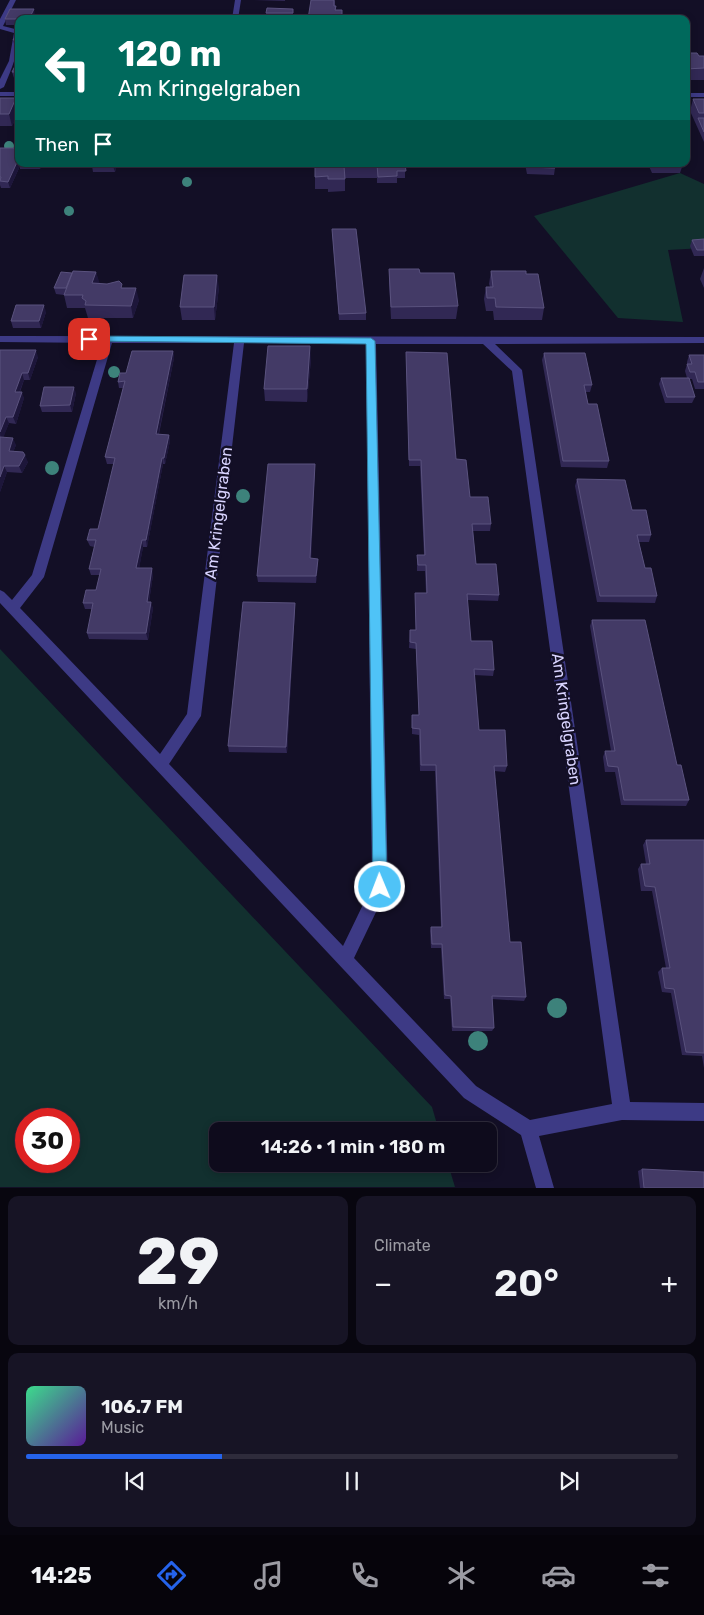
<!DOCTYPE html>
<meta charset="utf-8">
<style>
body{margin:0;font-family:Rubik,sans-serif;background:#171425;color:#f1f3f6;height:100vh;display:flex;flex-direction:column;font-size:19px;white-space:nowrap}
*{box-sizing:border-box;margin:0}
p{font-size:16px;color:#9b9ba3}
.icon{flex:none;width:28px;height:28px;fill:none;stroke:currentColor;stroke-width:2;stroke-linecap:round;stroke-linejoin:round}
.map{position:relative;height:1188px;overflow:hidden}
.panel{display:flex;flex-direction:column;gap:8px;padding:8px;background:#08060f;flex:1}
.panel>*{flex:none}
.banner{position:absolute;left:15px;top:15px;width:675px;height:152px;border-radius:10px;box-shadow:0 2px 8px #0003,0 0 0 1px #2e2b3b;background:#00695c;color:#fff;overflow:hidden}
.speed{position:absolute;left:15px;top:1108px;display:flex;gap:10px;font-size:25px;font-weight:700;text-align:center}
.speed>*{display:grid;place-content:center;width:65px;height:65px;border-radius:50%;background:#0e0b1c;box-shadow:0 2px 8px #0003,0 0 0 1px #2e2b3b;line-height:1}
.speed .limit{border:8px solid #d22;background:#fff;color:#111}
.pin{position:absolute;display:grid;place-items:center;width:42px;height:42px;color:#fff;margin:-21px;border-radius:10px;box-shadow:0 2px 8px #0006}
.me{position:absolute;width:55px;margin:-28px;rotate:359deg;stroke-linejoin:round;filter:drop-shadow(0 0 4px #0008)}
.turn{display:flex;align-items:center;gap:18px;height:105px;padding:0 20px;font-size:22px}
.turn .icon{width:65px;height:65px;stroke-width:2.5}
.turn b{display:block;font-size:35px;line-height:42px}
.then{display:flex;align-items:center;height:48px;padding:0 20px;background:#0003;gap:10px;font-size:19px}
.big{font-size:38px;font-weight:600;line-height:1.1}
.panel .card{flex:1;display:flex;flex-direction:column;justify-content:center;gap:8px;min-width:0;padding:0 18px;border-radius:10px;background:#171425}
.panel .dial{align-items:center;gap:0}
.dial b{font-size:65px;line-height:1}
.song{display:flex;align-items:center;gap:15px}
.cover{width:60px;height:60px;border-radius:8px;background:linear-gradient(135deg,hsl(150 70% 55%),hsl(270 70% 35%))}
.played{height:5px;border-radius:2px;background:linear-gradient(90deg,#2563eb 30%,#2e2b3b 30%)}
.keys{display:flex;justify-content:space-around;direction:ltr}
.heat{display:flex;justify-content:space-between;align-items:center;font-size:28px;direction:ltr}
.panel .tiles{flex:1;display:grid;gap:8px;grid-template-columns:1fr 1fr}
.card:last-child{grid-column:span 2}
.trip{position:absolute;left:209px;top:1122px;width:288px;height:50px;border-radius:10px;background:#0e0b1c;box-shadow:0 2px 8px #0003,0 0 0 1px #2e2b3b;font-weight:600;line-height:50px;text-align:center}
.dock{display:flex;height:80px;justify-content:space-around;align-items:center;background:#06040b;color:#9b9ba3}
.dock .icon{width:35px;height:35px}
.dock .current{color:#2563eb}
.dock b{font-size:22px;color:#f1f3f6}
.map>svg:first-child{display:block}
.green{fill:#12302f;fill-rule:evenodd}
.lines{fill:none;stroke-linecap:round;stroke-linejoin:round}
.minor{fill:#3d3a85;fill-rule:evenodd}
.tree{fill:#3d827b}
.wall{fill:#312854}
.shaded-wall{fill:#1d163a}
.building{fill:#433a66;stroke:#5a527e}
.route{fill:#4fc3f7;stroke:#337fa1}
.labels{text-anchor:middle;stroke-width:5;stroke-linejoin:round;paint-order:stroke}
.street-label{font-size:16px;fill:#d9d4ff;stroke:#130f26}
</style>
<div class="map">
<svg width="704" height="1188" viewBox="0 0 704 1188">
<rect width="100%" height="100%" fill="#130f26"/>
<!-- green -->
<path class="green" d="M680 173 704 184V248L668 250 683 322 618 318 534 216Z
M0 649 432 1107 439 1131H218V1164H448L455 1187H0ZM26 1119H69V1161H26Z"/>
<g class="lines">
<!-- minor -->
<path class="minor" d="M10 0H16L3 26 19 30C19 52 12 68 4 87L0 89V79L9 61 14 33 0 29V19Z
M235 0H241L238 19H232Z
M0 92H19V96H0Z
M686 93H704V97H686Z
M0 336 704 337V343L495 344 522 370 630 1102 704 1103V1121L622 1120 539 1136 554 1188H536L521 1135 464 1098 0 603V590L4 592 12 600 32 575 102 343 0 342ZM112 343H234L187 714 160 754 20 608 44 577ZM244 343 366 344 372 886 343 946 169 764 201 716ZM376 344H483L512 371 612 1104 530 1120 476 1086 354 958 388 887Z"/>
</g>
<!-- trees -->
<g class="tree">
<circle cx="9" cy="146" r="5"/>
<circle cx="187" cy="182" r="5"/>
<circle cx="69" cy="211" r="5"/>
<circle cx="114" cy="372" r="6"/>
<circle cx="52" cy="468" r="7"/>
<circle cx="243" cy="496" r="7"/>
<circle cx="557" cy="1008" r="10"/>
<circle cx="478" cy="1041" r="10"/>
</g>
<!-- wall -->
<path class="wall" d="M252 0H285V1Z
M335 0V6H336V10H342V19H308Z
M293 9V19H267L266 13Z
M35 15 33 19H19V25H6L5 19Z
M19 30V51H16L13 40Z
M686 53 699 56H704V80H686Z
M19 58V78H14L12 72Z
M0 98H16L19 107V112L12 126H0Z
M693 99H704V142L690 111Z
M686 108 689 113 686 122Z
M0 148H19V164H43L40 169H20V166L10 188H1L0 185Z
M92 164H117L115 172H93L92 166Z
M315 164H405V178H397V183H377V174V178H345V191L328 192V189H315Z
M452 164H497V166L452 165Z
M525 164H554L555 168 554 175 527 174Z
M648 164H683L680 173H652Z
M332 229 366 313V320H339Z
M704 239V256H694L690 246 692 240Z
M704 268V288L700 279Z
M389 269 420 273 458 306 456 319H391L389 282Z
M491 271 526 274 544 308 542 320H494L493 311H486L484 299 486 287H490L489 284Z
M96 272 99 284 123 288 139 300 133 318H88L85 308H67L64 295 56 294 54 288 72 273Z
M219 287 215 320H182L180 307Z
M46 312 41 328H13L11 321Z
M0 350 38 357 30 380H24L20 392 24 398 16 424 9 423 3 437 16 445 13 452 28 462 22 473 7 472 0 492Z
M173 351 174 358 159 434 169 435 170 441 165 464H163L147 547H143L139 568 153 575 149 602 153 608 148 640 89 639 87 633 92 609H85L83 603 96 590 100 575H91L89 569 94 547 90 546 87 540 98 529 114 464H107L105 457 123 388H119L118 382 126 373Z
M406 352 456 459 470 497 491 524 490 531H473L476 564 499 595 498 601 467 600 471 641 494 670 493 676 474 675 479 730 507 766 505 772 494 771 510 942 526 997 524 1001 492 999 494 1028 492 1031H452L450 999H444L441 948H431L430 931 431 927H441L435 771H420L419 735 412 734V715H419L416 649 409 648 410 630H416L415 593H426L425 571H417V555H424L420 466H409Z
M544 353 592 385 590 392H586L588 404 609 461 607 468 561 467 542 360Z
M689 355H704V389H695L692 379H689L695 397 692 403H665L659 384 661 378H687L685 371 687 364V362Z
M311 359 307 402 265 401 264 389Z
M76 393 72 412H42L40 406Z
M315 464 311 559 318 565 316 583 258 582 257 576Z
M577 479 632 510 651 535 649 542H639L645 568 657 596 655 603 597 602 575 486Z
M295 603V609L287 753 229 752 228 746Z
M592 620 677 765 689 800 686 806 621 805 615 772H605L603 757 605 751H611L590 626Z
M646 840H704V1068L702 1056 682 1055 671 993 662 992 658 972 662 968H666L652 891H641L638 869 641 864H646L643 845Z
M642 1169 704 1188H640L638 1171Z"/>
<!-- shaded-wall -->
<path class="shaded-wall" d="M34 9 35 15 33 19H29Z
M16 98 19 107V112L12 126 9 114Z
M18 160 20 166 10 188 8 182Z
M39 164H43L40 169Z
M114 164H117L115 172 113 166Z
M96 272 100 284 92 283Z
M217 275 219 287 215 320 214 307Z
M136 288 139 300 133 318 131 306Z
M44 305 46 312 41 328 39 321Z
M310 346 311 359 307 402V389Z
M36 350 38 357 30 380 28 373Z
M173 351 174 358 157 441 156 434Z
M22 373 24 380 17 398 15 392Z
M74 387 76 393 72 412 70 405Z
M22 392 24 398 16 424 13 417Z
M6 417 9 423 1 444 0 432Z
M169 435 170 441 165 464 164 458Z
M13 438 16 445 11 458 9 451Z
M25 455 28 462 22 473 19 466Z
M162 458 163 464 147 547 146 540Z
M315 464V471L311 565 310 558Z
M4 466 7 472 0 492V477Z
M142 540 143 547 138 575 136 568Z
M318 559V565L316 583V576Z
M152 568 153 575 148 608 147 602Z
M151 602 153 608 148 640 146 633Z
M295 603V609L287 753 286 747Z"/>
<!-- building -->
<path class="building" d="M311 0H334V6H336L335 10H342V16H331L330 19H308Z
M267 8 293 9V13H266Z
M10 9H34L29 19H5Z
M465 15H487L488 19H466Z
M19 30V40H13Z
M686 53H697L699 56H704V68L686 69Z
M19 58V72H12Z
M0 98H16L9 114H0Z
M693 99H704V113H699Z
M698 118H704V132Z
M0 148H19V152L17 157 18 160 8 182 0 181 1 177H0Z
M92 164H114L113 166H92Z
M315 164H377V166H344L345 179H328V176L315 177Z
M377 164H405L406 171H397V176L378 177Z
M528 164H554L555 168 528 167Z
M332 229H356L366 313 339 314Z
M704 239V250H697L692 240Z
M389 269H419L420 273H454L458 306 391 307Z
M73 271 96 272 92 283 107 284 119 281 122 284 121 288H136L131 306 85 305 86 301 82 298 83 295H64Z
M491 271H526V274H538L544 308 496 307 495 298H487L486 287H493Z
M61 272 72 273 66 288H54Z
M184 275H217L214 307H180Z
M16 305H44L39 321H11Z
M268 346H310L307 389H264Z
M0 350H36L28 373H22L15 392H22L13 417H6L0 432Z
M132 351H173L156 434 169 435 164 458H162L146 540H142L136 568H152L147 602H151L146 633H87L93 603H83L86 590H96L101 569H89L96 540H87L90 529H98L115 458 105 457 125 381 118 382 120 373H126Z
M406 352 447 353 456 459 466 460 470 497H488L491 524H472L476 564H496L499 595 467 594 471 641H492L494 670 474 669 479 730H505L507 766H494L510 942H521L526 997 492 996 494 1028 453 1027 451 996 445 995 442 944H432L431 927H442L436 765H421L420 729 412 728V715H419L416 643 410 642V630H416L415 593H427L426 565H418L417 555H425L421 460H409Z
M544 353H585L592 385H584L588 404H597L609 461H563Z
M689 355H704V382H698L695 372H690L687 364H692Z
M661 378H689L695 397H667Z
M44 387H74L70 405 40 406Z
M0 437 13 438 9 451 23 452 25 455 19 466H4L0 477Z
M268 464H315L310 558 318 559 316 576H257Z
M577 479 625 480 632 510H646L651 535H637L645 568H651L657 596H600Z
M243 602 295 603 286 747 228 746Z
M592 620H645L677 765H681L689 800H624L618 767 608 766 605 751H615Z
M646 840H704V1053L686 1052 674 989 665 988 662 968H670L655 887 645 886 641 864H650Z
M642 1169 704 1172V1188H644Z"/>
<!-- route -->
<path class="route" d="M89 336 371 338 375 341 387 887 385 892 380 894 375 892 373 887 366 344 86 341 85 339Z"/>
<g class="labels">
<!-- street labels -->
<g class="street-label">
<text transform="translate(218 513) rotate(-83)" y="6">Am Kringelgraben</text>
<text transform="translate(567 719) rotate(82)" y="6">Am Kringelgraben</text>
</g>
</g>
</svg>
<div class="speed"><div class="limit">30</div></div>
<div class="pin" style="left:89px;top:339px;background:#d93025"><svg class="icon" aria-label="arrive" viewBox="0 0 24 24"><path d="M6 21V4h12l-3 4 3 4H6"/></svg></div>
<svg class="me" style="left:380px;top:887px" viewBox="-20 -20 40 40"><circle r="17" fill="#4fc3f7" stroke="#fff" stroke-width="3"/><path d="M0-11L8 9 0 5-8 9z" fill="#fff"/></svg>
<div class="trip">14:26 · 1 min · 180 m</div>
<div class="banner">
<div class="turn"><svg class="icon" aria-label="left" viewBox="0 0 24 24"><path d="M17 20v-9H6M10 6l-5 5 5 5"/></svg><div><b>120 m</b>Am Kringelgraben</div></div>
<div class="then">Then<svg class="icon" aria-label="arrive" viewBox="0 0 24 24"><path d="M6 21V4h12l-3 4 3 4H6"/></svg></div>
</div>
</div>
<section class="panel">
<div class="tiles">
<div class="card dial"><b>29</b><p>km/h</p></div>
<div class="card"><p>Climate</p>
<div class="heat"><a>−</a><b class="big">20°</b><a>+</a></div>
</div>
<div class="card">
<div class="song"><i class="cover"></i><div><b>106.7 FM</b><p>Music</p></div></div>
<div class="played"></div>
<div class="keys"><svg class="icon" aria-label="previous" viewBox="0 0 24 24"><path d="M18 5L8 12l10 7zM5 5v14"/></svg><svg class="icon" aria-label="pause" viewBox="0 0 24 24"><path d="M8 5v14M16 5v14"/></svg><svg class="icon" aria-label="next" viewBox="0 0 24 24"><path d="M6 5l10 7-10 7zM19 5v14"/></svg></div>
</div>
</div>
</section>
<nav class="dock">
<b>14:25</b>
<svg class="icon current" aria-label="directions" viewBox="0 0 24 24"><path d="M12 3l9 9-9 9-9-9zM9 14v-3h6M13 9l2 2-2 2"/></svg>
<svg class="icon" aria-label="music" viewBox="0 0 24 24"><path d="M9 18V5l10-2v13"/><circle cx="6" cy="18" r="3"/><circle cx="16" cy="16" r="3"/></svg>
<svg class="icon" aria-label="phone" viewBox="0 0 24 24"><path d="M5 4h4l2 5-3 2q2 4 5 5l2-3 5 2v4C11 20 4 13 5 4z"/></svg>
<svg class="icon" aria-label="climate" viewBox="0 0 24 24"><path d="M12 3v18M4 7l16 10M4 17L20 7"/></svg>
<svg class="icon" aria-label="car" viewBox="0 0 24 24"><path d="M5 17H2v-5l4-1 3-4h7l3 4 3 1v5h-3M9 17h6M6 11h13"/><circle cx="7" cy="17" r="2"/><circle cx="17" cy="17" r="2"/></svg>
<svg class="icon" aria-label="filters" viewBox="0 0 24 24"><path d="M4 7h16M4 17h16"/><circle cx="9" cy="7" r="2"/><circle cx="15" cy="17" r="2"/></svg>
</nav>
